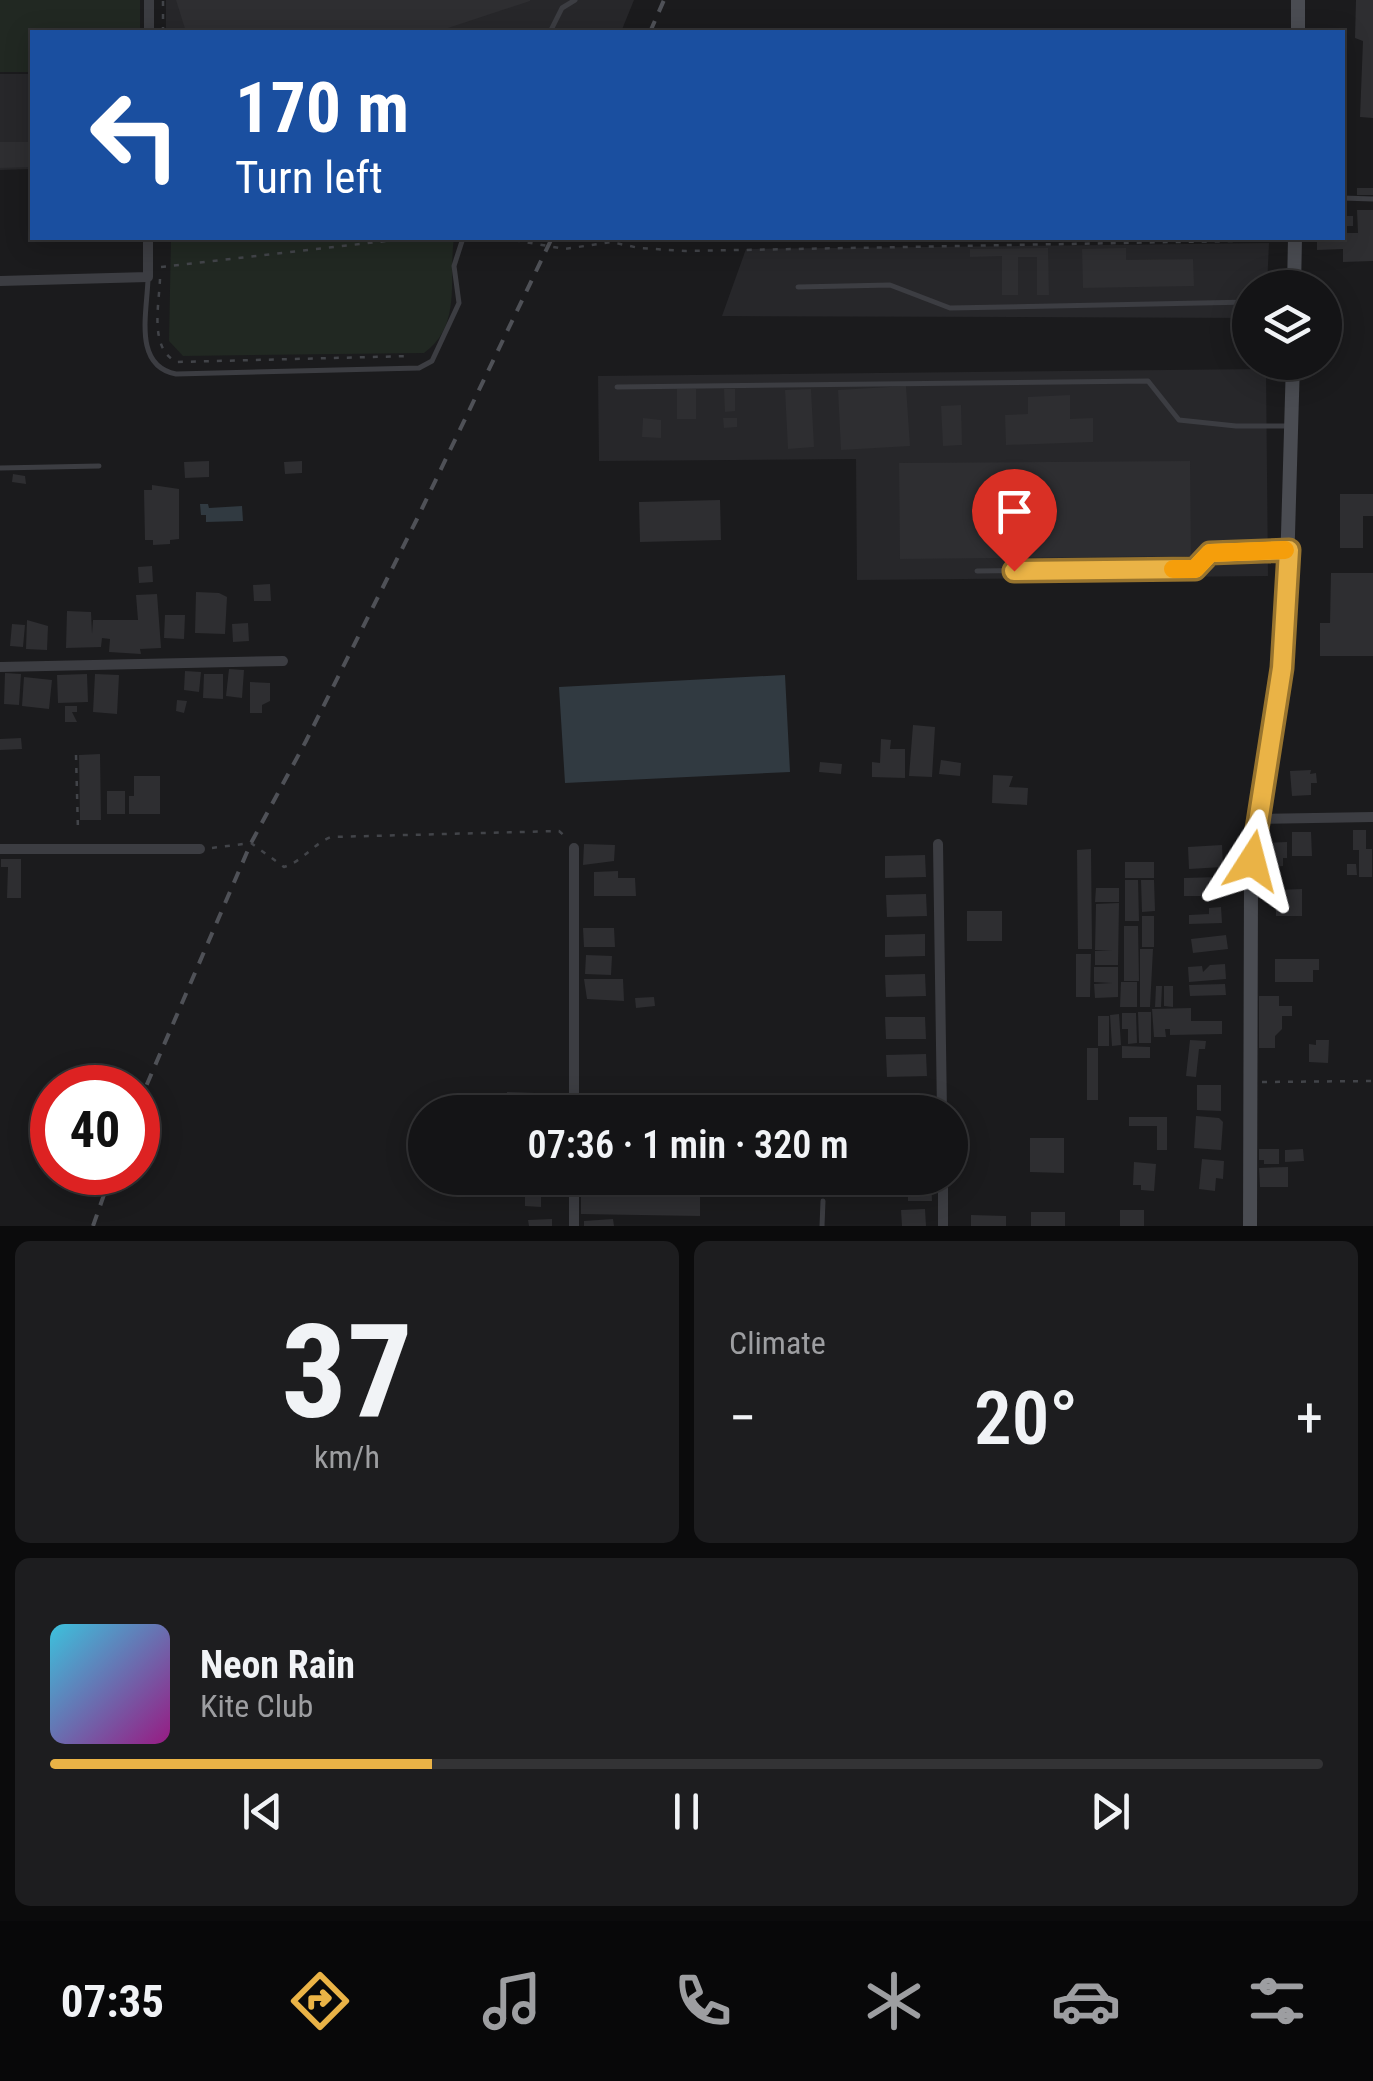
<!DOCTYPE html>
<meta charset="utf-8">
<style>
body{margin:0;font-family:"Roboto Condensed",sans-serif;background:#1d1d1f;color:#f1f3f6;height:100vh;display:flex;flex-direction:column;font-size:38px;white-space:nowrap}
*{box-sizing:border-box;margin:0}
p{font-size:32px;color:#9d9ea1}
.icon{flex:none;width:55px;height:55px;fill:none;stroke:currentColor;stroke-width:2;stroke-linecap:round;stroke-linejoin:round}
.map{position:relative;height:1226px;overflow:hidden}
.details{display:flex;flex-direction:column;gap:15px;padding:15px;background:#0b0b0c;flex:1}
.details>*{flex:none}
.top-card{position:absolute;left:30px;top:30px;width:1315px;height:210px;border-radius:0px;box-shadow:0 5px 25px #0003,0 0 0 2px #333335;background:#1a4fa0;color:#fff;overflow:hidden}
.fabs{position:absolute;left:1232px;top:270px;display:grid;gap:20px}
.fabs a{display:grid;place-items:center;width:110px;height:110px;border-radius:50%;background:#141416;box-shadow:0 5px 25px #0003,0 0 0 2px #333335;font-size:50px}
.speed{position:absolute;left:30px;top:1065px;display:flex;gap:20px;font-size:50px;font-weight:700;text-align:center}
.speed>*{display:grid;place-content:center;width:130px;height:130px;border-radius:50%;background:#141416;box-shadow:0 5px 25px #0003,0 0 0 2px #333335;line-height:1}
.speed .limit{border:15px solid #d22;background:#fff;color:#111}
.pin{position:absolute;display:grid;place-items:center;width:85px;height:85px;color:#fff;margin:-102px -42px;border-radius:50% 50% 50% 0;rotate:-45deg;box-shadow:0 0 10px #0007}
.pin .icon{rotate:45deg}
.me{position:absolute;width:110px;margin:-55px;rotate:9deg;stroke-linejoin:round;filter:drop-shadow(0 0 8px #0008)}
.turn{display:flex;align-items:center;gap:35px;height:210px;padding:0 40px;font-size:45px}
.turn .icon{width:130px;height:130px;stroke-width:2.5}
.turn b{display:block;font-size:70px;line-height:85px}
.big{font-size:75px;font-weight:600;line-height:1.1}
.details .widget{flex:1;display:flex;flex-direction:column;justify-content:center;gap:15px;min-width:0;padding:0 35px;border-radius:15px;background:#1d1d1f}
.details .dial{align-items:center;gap:0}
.dial b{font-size:130px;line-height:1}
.song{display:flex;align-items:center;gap:30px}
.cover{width:120px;height:120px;border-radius:15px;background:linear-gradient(135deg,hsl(190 70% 55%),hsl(310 70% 35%))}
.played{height:10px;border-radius:5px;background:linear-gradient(90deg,#eab346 30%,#333335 30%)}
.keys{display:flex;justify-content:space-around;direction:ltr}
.heat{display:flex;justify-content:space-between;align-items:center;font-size:55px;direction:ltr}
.details .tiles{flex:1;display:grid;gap:15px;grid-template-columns:1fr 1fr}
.widget:last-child{grid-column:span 2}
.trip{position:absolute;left:408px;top:1095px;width:560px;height:100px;border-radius:50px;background:#141416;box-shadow:0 5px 25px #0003,0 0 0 2px #333335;font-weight:600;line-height:100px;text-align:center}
.tab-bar{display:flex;height:160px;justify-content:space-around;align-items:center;background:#080809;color:#9d9ea1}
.tab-bar .icon{width:70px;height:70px}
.tab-bar .selected{color:#eab346}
.tab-bar b{font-size:45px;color:#f1f3f6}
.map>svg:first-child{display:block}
.built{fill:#27272a}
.green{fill:#212822}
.water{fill:#313a41}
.building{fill:#2e2e31}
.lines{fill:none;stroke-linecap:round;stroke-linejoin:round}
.path{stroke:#424449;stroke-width:2.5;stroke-dasharray:5 8;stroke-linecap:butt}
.lane{stroke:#3c3d42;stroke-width:5}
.street{stroke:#3c3d42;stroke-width:10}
.secondary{stroke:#4a4c52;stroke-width:14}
.rail{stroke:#4f5157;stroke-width:4;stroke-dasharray:12 10;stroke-linecap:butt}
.route-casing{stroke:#98742e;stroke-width:25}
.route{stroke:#eab346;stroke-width:18}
.slow{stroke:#f59e0b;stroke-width:18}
</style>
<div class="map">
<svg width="1373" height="1226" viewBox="0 0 1373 1226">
<rect width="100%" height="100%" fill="#1b1b1d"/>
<!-- built -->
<path class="built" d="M166 0H634L621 32H166Z
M0 74H32V169L0 170Z
M1269 243 1267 287 1250 288V318L722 316 746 249Z
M1266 369 1268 576 857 580 856 459 599 461 598 376Z"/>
<!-- green -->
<path class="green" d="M0 0H140V32H32V72H0Z
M171 238H454C448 278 463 325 424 353L183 356 169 341Z"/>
<!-- water -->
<path class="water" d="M200 504H208L209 508 242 506 243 521 206 522V515H201Z
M785 675 790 772 565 783 559 687Z"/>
<!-- building -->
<path class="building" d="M176 0H530V1L436 32H186Z
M1356 0H1373V118L1360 117 1363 41 1355 38Z
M0 142H29L30 167 0 168Z
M1357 188H1373V195H1357Z
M1357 210H1373V261L1343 262V249L1317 250V241H1343L1342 233H1358Z
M1342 216H1353V226H1342Z
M1048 248 1049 295H1037V257H1018V295H1002V256L970 257V249Z
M1126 248V260L1193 259 1194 286 1083 288 1082 249Z
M906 386 910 446 841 450 838 390Z
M677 389H696V419H677Z
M724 389H735V411L725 412Z
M811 389 814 447 788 449 785 390Z
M1070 395V419L1093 418V442L1006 445 1005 415 1028 414V397Z
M961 405 962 445 943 446 941 406Z
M643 418 661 420V438L642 437Z
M723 418H737V427L724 428Z
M209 461V477L185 478 184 462Z
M302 461V473L285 474 284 462Z
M1190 461 1191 556 900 559 899 463Z
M13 474 25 476 26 484 12 482Z
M152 485 179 489V539L170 540V544L153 545V540H145L144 490H152Z
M1340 494H1373V516H1363V548H1340Z
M720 500 721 540 640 542 639 502Z
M152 566 153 582 139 583 138 567Z
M1331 573H1373V656H1320V623H1330Z
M270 584 271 601H254L253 585Z
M196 592 219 593 227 597 225 634 195 633Z
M157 594 161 648 140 649 141 654 109 652 110 639 102 638 101 647 66 648 67 611 91 612 92 634 93 620H138L136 595Z
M165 615H185L184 639 164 638Z
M27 620 48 626 47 650 26 649Z
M248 623 249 641 233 642 232 624Z
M12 624 25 625 23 647 10 646Z
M229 669 244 670 242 698 226 696Z
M185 671 201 672 199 692 184 690Z
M5 673 21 674 19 705 4 704Z
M87 674 88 702 58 703 57 675Z
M95 674 119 675 117 714 93 712Z
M204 674H223V699L203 698Z
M24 677 52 680 49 709 22 706Z
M250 682 270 683V701L262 705V713H250Z
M177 700 187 701 184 713 176 711Z
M65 706H77V712H72L77 722H65Z
M913 725 935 727 932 777 909 776Z
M21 738 22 749 0 750V739Z
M881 739 891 740 890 749H905V778L872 777V762L880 763Z
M100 754 101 820H80L79 755Z
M941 760 961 763 960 776 939 774Z
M820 762 842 764 841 774 819 772Z
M1311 770 1310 774 1316 773 1317 783H1311V795L1292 796 1290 771Z
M993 775 1013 776 1009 787 1028 788 1027 805 992 803Z
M134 776H160V814H129V796H134Z
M107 791H125V814H107Z
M1353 830H1366V849H1372V877H1359V850H1353Z
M1292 832H1311L1312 856H1292Z
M1287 842V858H1283V866L1271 867 1270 858H1265L1264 843Z
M584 844 615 845 614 861 583 865Z
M1222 845 1223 867 1189 869 1188 847Z
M1091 849 1092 949H1078L1077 850Z
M925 855 926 877 885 878V856Z
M1 859H21V898H7L8 867H1Z
M1125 862H1154V878H1125Z
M1347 864H1356L1357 875H1347Z
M618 871V878H635L636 896H594V872Z
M1220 877 1225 896H1184V878Z
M1125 880H1138L1139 921H1125Z
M1141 880H1154L1155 911 1142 912Z
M1096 888H1119V902H1095Z
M1302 889V916H1276V890Z
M926 894 927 916 887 917 886 895Z
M1119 903 1118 965H1095V951H1112L1095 950 1096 904Z
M1221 907 1222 923 1189 924V915L1209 914V908Z
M967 911H1002V941H967Z
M1142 916H1154V947H1142Z
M1124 926H1138L1139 981H1124Z
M583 928H614L615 947H584Z
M925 934V956L885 957V935Z
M1226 935 1228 949 1193 953 1191 939Z
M1140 949H1153L1150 1007H1140Z
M1076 954H1091L1090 997H1076Z
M586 955 612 956 611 975 585 974Z
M1275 959H1319V970H1313V982H1275Z
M1225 964 1226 979 1189 982 1188 967 1202 966 1203 972 1210 965Z
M1094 967H1118V997L1095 998 1094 984 1112 983 1094 982Z
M925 974 926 996 886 997 885 975Z
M584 979H623L624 1001 587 999Z
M1121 982H1137V1007H1120Z
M1225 984 1226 995 1190 996 1189 985Z
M1156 986H1162L1161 1007H1155Z
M1164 986H1173V1007L1164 1006Z
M1259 996H1279V1006H1292V1016H1282V1029L1275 1036V1048H1259Z
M654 997 655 1006 636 1008 635 998Z
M1191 1008V1021H1222V1034L1170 1035V1029H1165L1166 1037H1154L1152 1009Z
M1138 1012H1151V1043H1139Z
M1122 1013H1136L1137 1043 1128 1044V1029H1122Z
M1119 1014 1121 1045 1112 1046 1110 1015Z
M1098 1016H1109V1046H1098Z
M885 1017H925L926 1039H886Z
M1190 1040 1206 1041 1205 1049H1199L1196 1077 1186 1076Z
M1316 1040H1329L1328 1063 1309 1062V1044L1316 1045Z
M1122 1046 1150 1047V1058H1122Z
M1087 1048H1098V1100H1087Z
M926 1054 927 1076 887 1077 886 1055Z
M1197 1085H1221V1111L1197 1110Z
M507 1092 535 1093V1099H542L541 1112H507Z
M1196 1116 1219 1118 1223 1122 1221 1150 1194 1148Z
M1129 1117H1167V1150H1157V1126H1129Z
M1030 1138H1064V1173L1030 1172Z
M1259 1149H1279V1164H1264V1160H1259Z
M1303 1149 1304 1161 1285 1162V1150Z
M1202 1159 1224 1161 1223 1179 1216 1178 1215 1191 1199 1189Z
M1134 1162 1156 1164 1154 1191 1141 1190V1185H1133Z
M1288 1167V1187H1260L1259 1168Z
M581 1178H700V1216L581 1214Z
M908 1178H931L932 1201H908Z
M518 1185H541V1207L525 1206V1193H519Z
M925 1209 926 1226H902L901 1210Z
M1120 1210H1144V1226H1120Z
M1031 1212H1065V1226H1031Z
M971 1215 1006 1216V1226H971Z
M552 1219V1226H529L528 1220Z
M613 1219 614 1226H584V1221Z"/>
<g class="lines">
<!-- path -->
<path class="path" d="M163 32V0
M502 238 565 249 611 242 639 248 686 251 1283 240
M161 267 412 238
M160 279C159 306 149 349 177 362L411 356
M76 755 78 831
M212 848 251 843 284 867C303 861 313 844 331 837L559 831 567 838
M1262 1082 1373 1081"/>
<!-- lane -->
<path class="lane" d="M550 32 562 8 575 0
M1342 198 1373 199
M148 279C147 313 133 366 176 374L419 368 432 361 459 303 454 266 463 238
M798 287 890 285 950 308 1250 302
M617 387 1148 381 1179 420 1236 426H1289
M0 468 99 466
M977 571 1195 569 1209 553 1286 550
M822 1226 823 1201"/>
<!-- street -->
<path class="street" d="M149 32V0
M0 281 148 277V238
M0 667 283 661
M1259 819 1373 817
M938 844 942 1112
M0 849H200
M574 1112V848
M943 1178V1226
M574 1226V1178"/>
<!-- secondary -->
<path class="secondary" d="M1298 32V0
M1294 288 1295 238
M1250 1226 1251 883 1285 638 1293 362"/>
<!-- rail -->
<path class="rail" d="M650 32 664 0
M138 1105 251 843 306 741 417 519 552 238
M93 1226 112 1172"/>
</g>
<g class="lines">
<defs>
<path id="route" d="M1014 571 1195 569 1210 553 1289 550 1282 668 1252 861"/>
</defs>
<!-- route casing -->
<use href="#route" class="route-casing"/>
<!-- route -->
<use href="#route" class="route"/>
<!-- slow -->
<path class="slow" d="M1173 569H1195L1210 553 1285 550"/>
</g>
</svg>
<div class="fabs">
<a><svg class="icon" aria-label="layers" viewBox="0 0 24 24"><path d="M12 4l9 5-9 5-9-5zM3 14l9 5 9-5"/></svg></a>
</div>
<div class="speed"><div class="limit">40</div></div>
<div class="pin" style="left:1014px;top:571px;background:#d93025"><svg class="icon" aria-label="arrive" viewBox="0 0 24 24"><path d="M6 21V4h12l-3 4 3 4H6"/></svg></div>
<svg class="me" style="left:1252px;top:861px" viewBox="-20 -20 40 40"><path d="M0-17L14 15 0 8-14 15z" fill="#eab346" stroke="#fff" stroke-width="4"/></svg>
<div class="trip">07:36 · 1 min · 320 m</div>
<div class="top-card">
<div class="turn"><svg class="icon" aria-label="left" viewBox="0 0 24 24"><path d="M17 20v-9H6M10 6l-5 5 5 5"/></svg><div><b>170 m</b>Turn left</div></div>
</div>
</div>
<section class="details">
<div class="tiles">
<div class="widget dial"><b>37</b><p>km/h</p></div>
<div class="widget"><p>Climate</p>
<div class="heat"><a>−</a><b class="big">20°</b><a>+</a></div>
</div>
<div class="widget">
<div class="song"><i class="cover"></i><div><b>Neon Rain</b><p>Kite Club</p></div></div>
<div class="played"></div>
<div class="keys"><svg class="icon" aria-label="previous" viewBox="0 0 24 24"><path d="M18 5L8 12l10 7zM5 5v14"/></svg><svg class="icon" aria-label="pause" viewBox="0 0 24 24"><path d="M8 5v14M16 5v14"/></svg><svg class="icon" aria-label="next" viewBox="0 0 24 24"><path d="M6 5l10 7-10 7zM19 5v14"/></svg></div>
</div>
</div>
</section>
<nav class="tab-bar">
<b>07:35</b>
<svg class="icon selected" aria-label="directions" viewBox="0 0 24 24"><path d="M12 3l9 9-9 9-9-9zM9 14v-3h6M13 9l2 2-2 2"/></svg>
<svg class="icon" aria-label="music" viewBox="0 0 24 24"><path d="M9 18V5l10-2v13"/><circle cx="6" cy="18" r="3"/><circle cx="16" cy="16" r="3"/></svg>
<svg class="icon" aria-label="phone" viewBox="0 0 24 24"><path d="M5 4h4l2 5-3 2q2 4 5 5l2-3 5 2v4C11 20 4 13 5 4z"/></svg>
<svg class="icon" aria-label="climate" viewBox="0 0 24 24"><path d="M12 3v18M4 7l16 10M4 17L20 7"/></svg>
<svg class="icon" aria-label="car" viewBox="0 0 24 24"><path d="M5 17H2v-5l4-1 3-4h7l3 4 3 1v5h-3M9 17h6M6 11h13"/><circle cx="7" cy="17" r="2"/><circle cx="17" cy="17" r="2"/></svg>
<svg class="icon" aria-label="filters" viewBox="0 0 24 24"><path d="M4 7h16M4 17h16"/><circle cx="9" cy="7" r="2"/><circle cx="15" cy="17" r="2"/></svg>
</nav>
